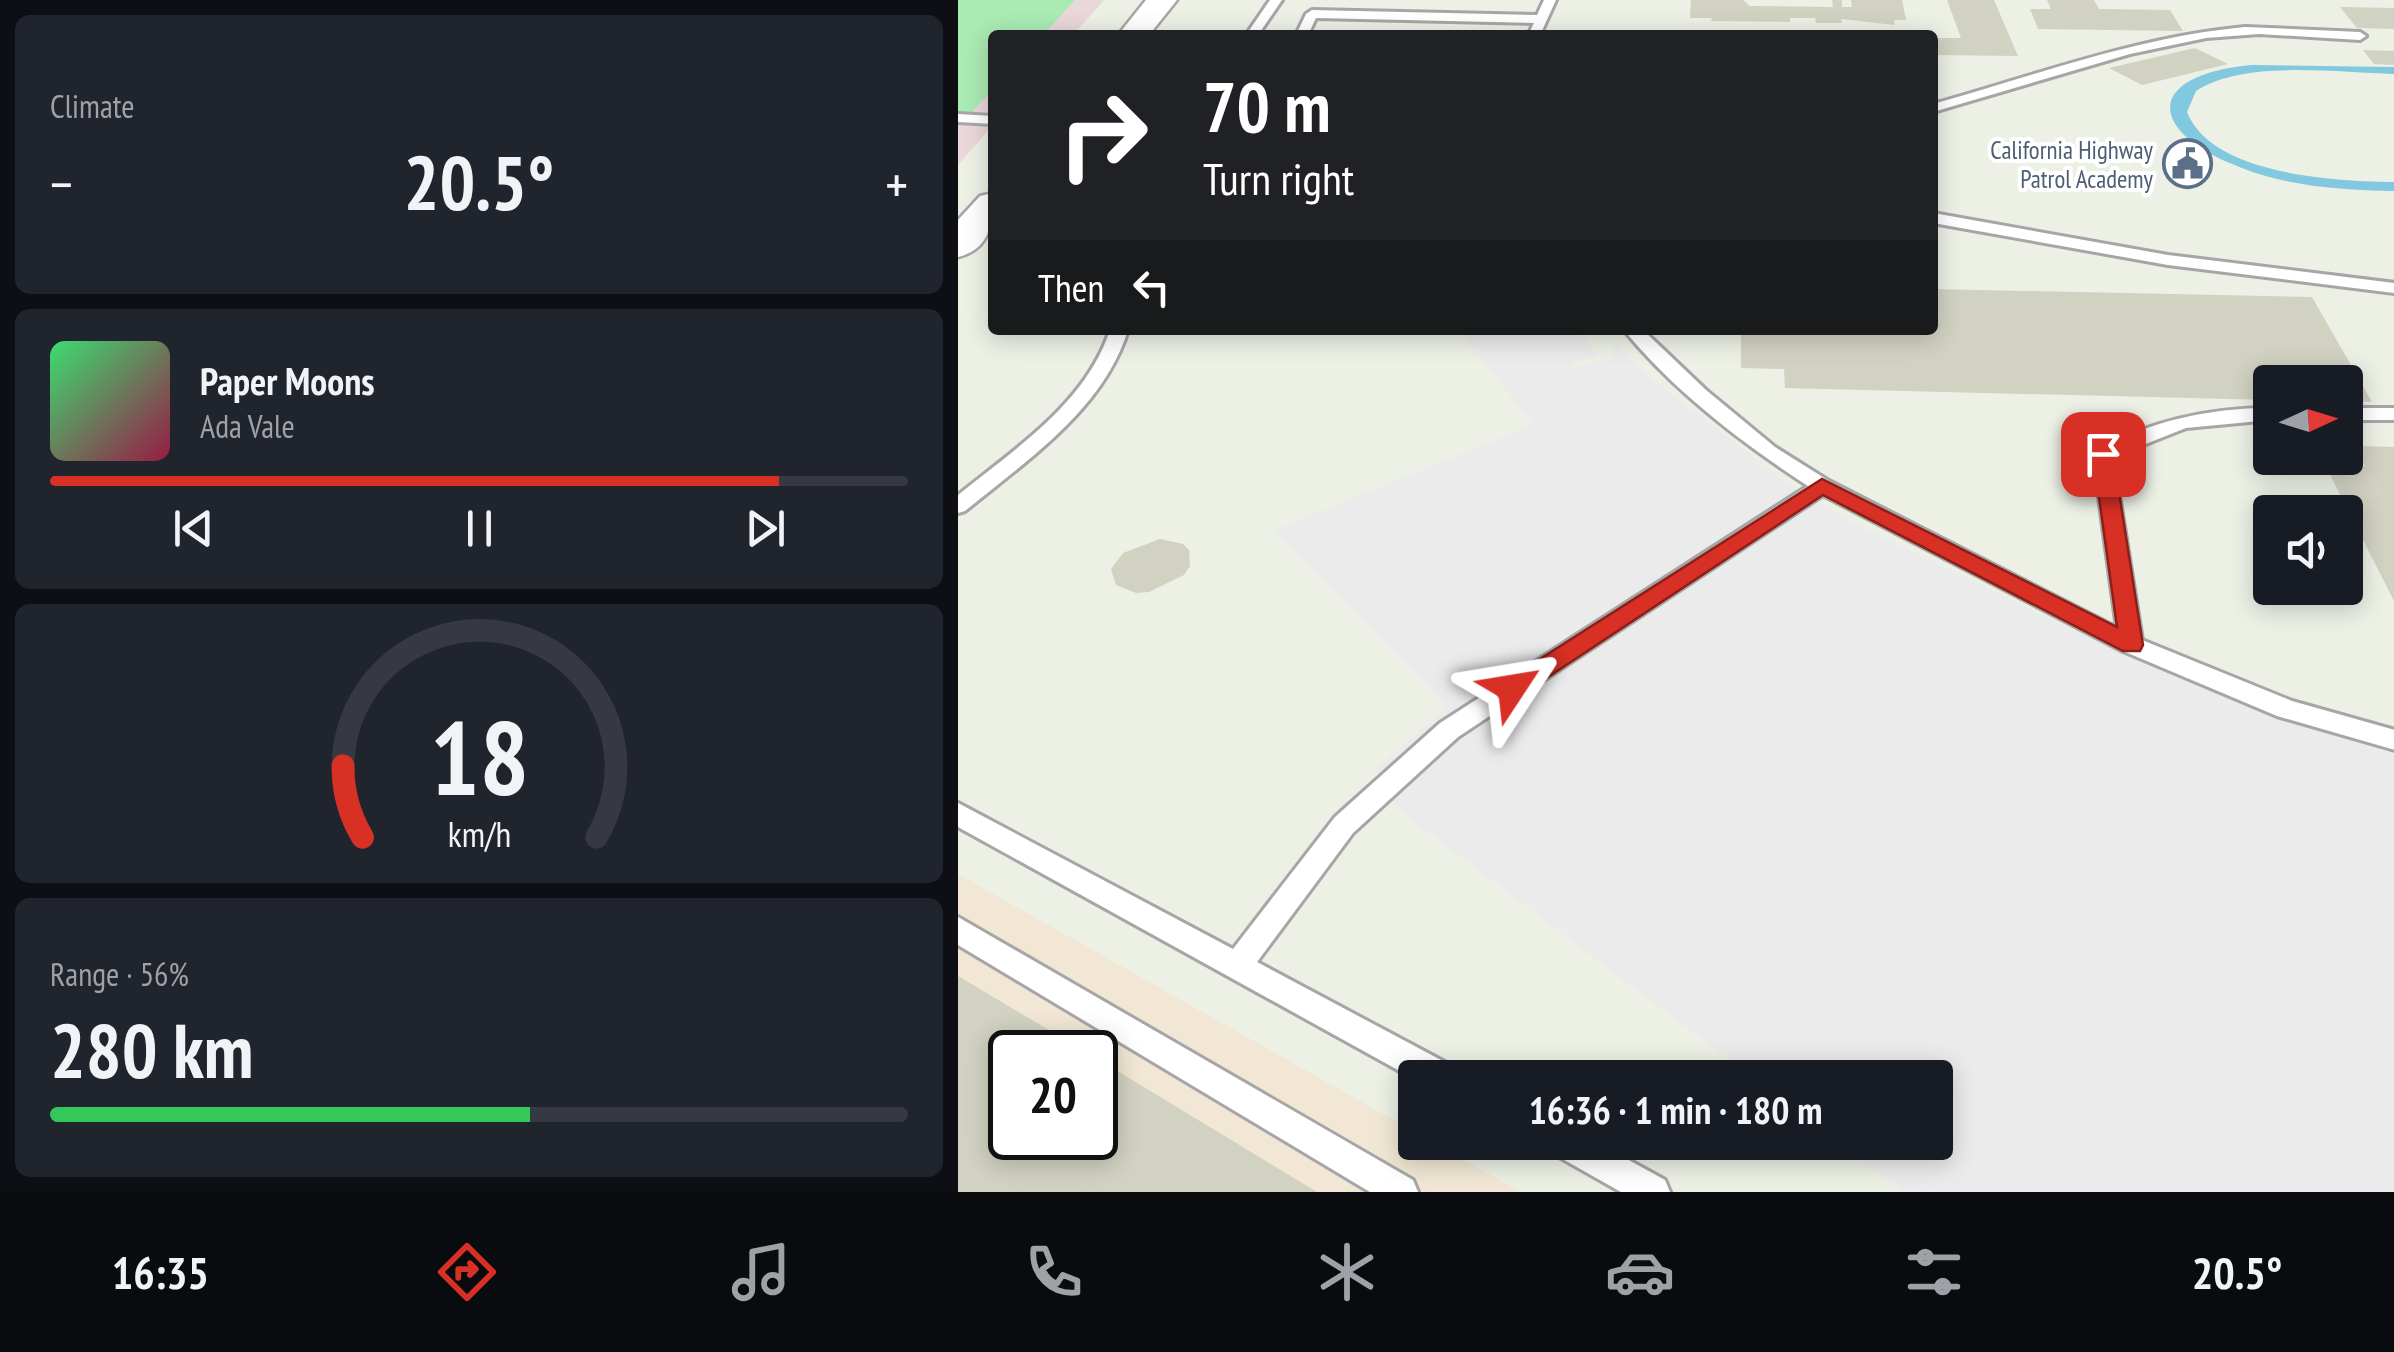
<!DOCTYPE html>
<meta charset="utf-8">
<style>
body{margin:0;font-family:"PT Sans Narrow",sans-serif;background:#20242c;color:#f1f3f6;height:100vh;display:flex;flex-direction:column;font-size:38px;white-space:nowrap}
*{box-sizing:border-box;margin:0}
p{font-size:32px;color:#9ea1a6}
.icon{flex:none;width:55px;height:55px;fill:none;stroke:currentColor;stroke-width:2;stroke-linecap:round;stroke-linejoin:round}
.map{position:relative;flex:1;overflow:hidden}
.panel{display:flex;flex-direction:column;gap:15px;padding:15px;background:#0d0f14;width:958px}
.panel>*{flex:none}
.hud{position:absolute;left:30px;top:30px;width:950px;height:305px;border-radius:10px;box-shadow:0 5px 25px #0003;background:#202124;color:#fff;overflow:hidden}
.needle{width:65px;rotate:86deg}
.controls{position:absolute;left:1295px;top:365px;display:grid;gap:20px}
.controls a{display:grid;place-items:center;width:110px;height:110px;border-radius:10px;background:#171b24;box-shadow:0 5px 25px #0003;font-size:50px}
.speed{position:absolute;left:30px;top:1030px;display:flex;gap:20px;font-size:50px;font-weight:700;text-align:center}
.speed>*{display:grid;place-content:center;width:130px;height:130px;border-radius:50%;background:#171b24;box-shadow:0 5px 25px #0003;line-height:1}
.speed .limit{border:5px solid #111;border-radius:15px;background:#fff;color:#111}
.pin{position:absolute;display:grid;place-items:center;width:85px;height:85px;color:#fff;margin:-42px;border-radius:20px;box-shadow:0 5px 15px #0006}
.me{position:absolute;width:110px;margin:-55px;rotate:57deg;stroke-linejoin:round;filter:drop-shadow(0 0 8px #0008)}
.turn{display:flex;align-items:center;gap:35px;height:210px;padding:0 50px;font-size:45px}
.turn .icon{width:130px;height:130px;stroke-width:2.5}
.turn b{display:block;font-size:70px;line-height:85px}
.then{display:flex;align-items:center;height:95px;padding:0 50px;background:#0003;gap:20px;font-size:38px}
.big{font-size:75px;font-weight:700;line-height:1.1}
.panel .card{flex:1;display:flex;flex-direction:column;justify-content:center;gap:15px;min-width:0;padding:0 35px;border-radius:15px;background:#20242c}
.panel .dial{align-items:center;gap:0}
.dial svg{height:260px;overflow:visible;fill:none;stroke:#363941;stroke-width:7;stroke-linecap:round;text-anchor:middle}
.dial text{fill:#f1f3f6;stroke:none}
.song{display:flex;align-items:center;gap:30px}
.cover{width:120px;height:120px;border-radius:15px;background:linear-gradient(135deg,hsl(140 70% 55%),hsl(340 70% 35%))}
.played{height:10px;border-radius:5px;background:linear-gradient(90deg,#d93025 85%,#363941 85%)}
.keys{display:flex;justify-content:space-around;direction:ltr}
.heat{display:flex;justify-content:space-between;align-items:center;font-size:55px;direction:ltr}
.charge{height:15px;border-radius:8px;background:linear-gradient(90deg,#34c759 56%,#363941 0)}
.trip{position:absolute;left:440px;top:1060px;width:555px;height:100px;border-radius:10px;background:#171b24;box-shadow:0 5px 25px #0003;font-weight:700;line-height:100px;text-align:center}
.dock{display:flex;height:160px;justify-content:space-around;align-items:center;background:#090b0e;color:#9ea1a6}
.dock .icon{width:70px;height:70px}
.dock .current{color:#d93025}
.dock b{font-size:45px;color:#f1f3f6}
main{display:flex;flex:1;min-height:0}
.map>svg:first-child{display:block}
.commercial{fill:#f1e7d4;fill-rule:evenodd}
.industrial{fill:#e9d7da}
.grass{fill:#aaeab3}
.pitch{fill:#82c8df}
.parking{fill:#ebebeb}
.building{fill:#d1d2c2}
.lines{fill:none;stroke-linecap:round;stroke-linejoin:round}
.service-casing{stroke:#a6a6a6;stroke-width:6}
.tertiary-casing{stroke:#a6a6a6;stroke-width:5}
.service{fill:#fff;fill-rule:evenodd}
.tertiary{fill:#fff;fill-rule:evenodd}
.route{fill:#d93025;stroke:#8d1f18;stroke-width:2.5}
.labels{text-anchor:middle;stroke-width:8;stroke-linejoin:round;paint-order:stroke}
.far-service-label{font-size:25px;fill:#4e5e75;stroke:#fff;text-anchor:end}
</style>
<main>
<section class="panel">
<div class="card"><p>Climate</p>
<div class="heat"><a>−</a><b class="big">20.5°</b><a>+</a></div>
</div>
<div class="card">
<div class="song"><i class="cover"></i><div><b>Paper Moons</b><p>Ada Vale</p></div></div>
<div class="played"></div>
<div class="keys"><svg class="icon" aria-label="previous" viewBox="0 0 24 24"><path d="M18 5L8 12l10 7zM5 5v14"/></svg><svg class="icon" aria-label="pause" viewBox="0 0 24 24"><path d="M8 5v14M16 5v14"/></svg><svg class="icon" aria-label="next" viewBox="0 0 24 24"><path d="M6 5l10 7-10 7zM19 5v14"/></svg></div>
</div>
<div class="card dial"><svg viewBox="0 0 100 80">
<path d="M14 69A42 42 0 1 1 86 69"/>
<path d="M14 69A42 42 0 0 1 8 47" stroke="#d93025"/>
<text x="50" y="56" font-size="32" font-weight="700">18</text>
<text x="50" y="72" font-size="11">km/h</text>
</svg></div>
<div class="card"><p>Range · 56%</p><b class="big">280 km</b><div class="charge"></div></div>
</section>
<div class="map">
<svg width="1437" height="1192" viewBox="0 0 1437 1192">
<rect width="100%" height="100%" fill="#ecf0e5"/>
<!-- commercial -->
<path class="commercial" d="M0 874 457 1132 458 1142 475 1143 563 1192H0ZM52 1052H138V1138H52Z"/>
<!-- industrial -->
<path class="industrial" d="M0 0H146L115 35H35V125L0 165Z"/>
<!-- grass -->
<path class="grass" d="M0 0H117L85 35H35V89L0 127Z"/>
<!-- pitch -->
<path class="pitch" d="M1294 65 1436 67V74C1380 73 1286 59 1238 91L1229 112C1254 176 1380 181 1436 182V191C1384 190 1333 187 1284 168 1189 133 1184 75 1294 65Z"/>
<!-- parking -->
<path class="parking" d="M501 330H619L640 355 613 363 616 369 654 357 658 344 692 377 827 482 888 519 1187 665 1326 719 1436 754V1192H946L880 1143 978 1142V1078L794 1077 438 808 417 770 490 707 317 530 575 425Z"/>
<!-- building -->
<path class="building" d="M733 0H785L792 6 875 7 874 0H884V7H894L893 0H944L948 20H936L937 25 883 19 884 23H858L857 18H832V22L753 21 754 18H732Z
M989 0H1036L1060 56 975 55V38H1003Z
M1089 0H1136L1141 9 1212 10 1225 31 1080 29 1072 9H1093Z
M1382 7 1437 8V29L1399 28Z
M1237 48 1270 64 1184 85 1151 68Z
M1405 50 1437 51V65L1416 64Z
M975 289 1354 297 1414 402 1388 401V382H1312V400L827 388 826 369 783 368V330H975Z
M1396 446 1437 447V603L1367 465 1407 466Z
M202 539 225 544 231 550 232 566 226 575 191 592 178 593 158 585 153 569 165 553Z
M0 976 128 1052H52V1138H138V1058L359 1192H0Z"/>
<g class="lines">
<defs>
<path id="service" d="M312 0H324L300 35H288Z
M586 0H598L582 35H570L576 23 358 18 350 35H338L348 14 354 10 579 15Z
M1287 27 1402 32 1408 36 1402 40 1301 34 1248 38 1172 54 975 112V104C1079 75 1179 37 1287 27Z
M0 114 35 116V124L0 122Z
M975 213 1210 255 1437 283V293L1210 265 975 223Z
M152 330H170C145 410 69 460 7 511L0 513V495C58 448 128 403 152 330Z
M666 330H685L748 390 817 447 871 481 1159 628 1135 454 1138 450C1194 421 1250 408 1312 408V420L1228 428 1155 457 1184 640 1334 701 1437 730V750L1319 716 1165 651 865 495 500 737 395 833 299 962 496 1067 500 1078 458 1080 0 827V803L275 949 377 817 482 723 850 486C784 443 716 391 666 330Z
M1388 408H1437V420H1388Z
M0 917 455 1180 460 1192H412L0 945Z
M589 1142H638L707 1180 712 1192H663L594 1153Z"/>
<path id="tertiary" d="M188 0H219L191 35H160Z
M35 193C35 222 33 249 0 257V220L22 196Z"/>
</defs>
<!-- service casing -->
<use href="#service" class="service-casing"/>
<!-- tertiary casing -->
<use href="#tertiary" class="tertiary-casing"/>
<!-- service -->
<use href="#service" class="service"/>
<!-- tertiary -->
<use href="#tertiary" class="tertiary"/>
</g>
<!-- route -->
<path class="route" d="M1145 447 1155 454 1185 645 1182 651H1165L865 495 563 695H546L542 688 546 682 864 479 1159 627 1135 454Z"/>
<!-- icons -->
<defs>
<symbol id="civic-ring" viewBox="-11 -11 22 22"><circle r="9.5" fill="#fff" stroke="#5c6f8a" stroke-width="1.5"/><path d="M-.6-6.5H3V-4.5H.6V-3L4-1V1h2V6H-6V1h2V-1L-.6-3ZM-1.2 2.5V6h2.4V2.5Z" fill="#5c6f8a"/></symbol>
</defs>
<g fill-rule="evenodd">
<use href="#civic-ring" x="1202" y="136" width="55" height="55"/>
</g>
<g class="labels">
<!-- far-service labels -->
<g class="far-service-label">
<text x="1195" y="159">California Highway<tspan x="1195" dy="29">Patrol Academy</tspan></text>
</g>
</g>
</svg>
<div class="controls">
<a><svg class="needle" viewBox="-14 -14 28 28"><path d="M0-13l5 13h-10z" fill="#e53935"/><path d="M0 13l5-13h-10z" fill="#9ea1a6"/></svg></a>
<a><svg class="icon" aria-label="sound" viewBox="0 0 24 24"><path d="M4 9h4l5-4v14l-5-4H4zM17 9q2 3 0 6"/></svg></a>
</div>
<div class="speed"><div class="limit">20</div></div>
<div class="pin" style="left:1145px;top:454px;background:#d93025"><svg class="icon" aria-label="arrive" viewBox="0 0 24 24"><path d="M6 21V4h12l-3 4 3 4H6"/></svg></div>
<svg class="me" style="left:554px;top:688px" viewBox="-20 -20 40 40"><path d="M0-17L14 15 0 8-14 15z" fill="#d93025" stroke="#fff" stroke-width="4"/></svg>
<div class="trip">16:36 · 1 min · 180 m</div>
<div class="hud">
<div class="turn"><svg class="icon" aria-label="right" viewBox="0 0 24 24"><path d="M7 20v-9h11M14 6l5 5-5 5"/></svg><div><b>70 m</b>Turn right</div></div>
<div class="then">Then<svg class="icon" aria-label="left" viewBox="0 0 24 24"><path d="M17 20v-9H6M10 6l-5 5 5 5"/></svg></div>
</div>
</div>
</main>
<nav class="dock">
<b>16:35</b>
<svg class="icon current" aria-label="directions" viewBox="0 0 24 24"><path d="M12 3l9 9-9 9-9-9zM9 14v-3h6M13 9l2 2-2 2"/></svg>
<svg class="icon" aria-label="music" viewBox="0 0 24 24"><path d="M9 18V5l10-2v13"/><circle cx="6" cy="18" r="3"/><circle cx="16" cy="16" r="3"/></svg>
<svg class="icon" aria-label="phone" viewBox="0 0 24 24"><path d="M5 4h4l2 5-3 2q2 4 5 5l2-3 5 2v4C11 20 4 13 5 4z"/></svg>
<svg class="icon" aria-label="climate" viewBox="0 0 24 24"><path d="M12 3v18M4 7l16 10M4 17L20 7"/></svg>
<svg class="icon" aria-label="car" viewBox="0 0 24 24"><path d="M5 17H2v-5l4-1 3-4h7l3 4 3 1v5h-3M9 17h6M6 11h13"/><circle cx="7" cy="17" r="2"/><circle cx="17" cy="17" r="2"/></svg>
<svg class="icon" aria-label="filters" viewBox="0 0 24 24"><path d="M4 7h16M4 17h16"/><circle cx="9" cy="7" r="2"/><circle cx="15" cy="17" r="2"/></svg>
<b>20.5°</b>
</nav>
